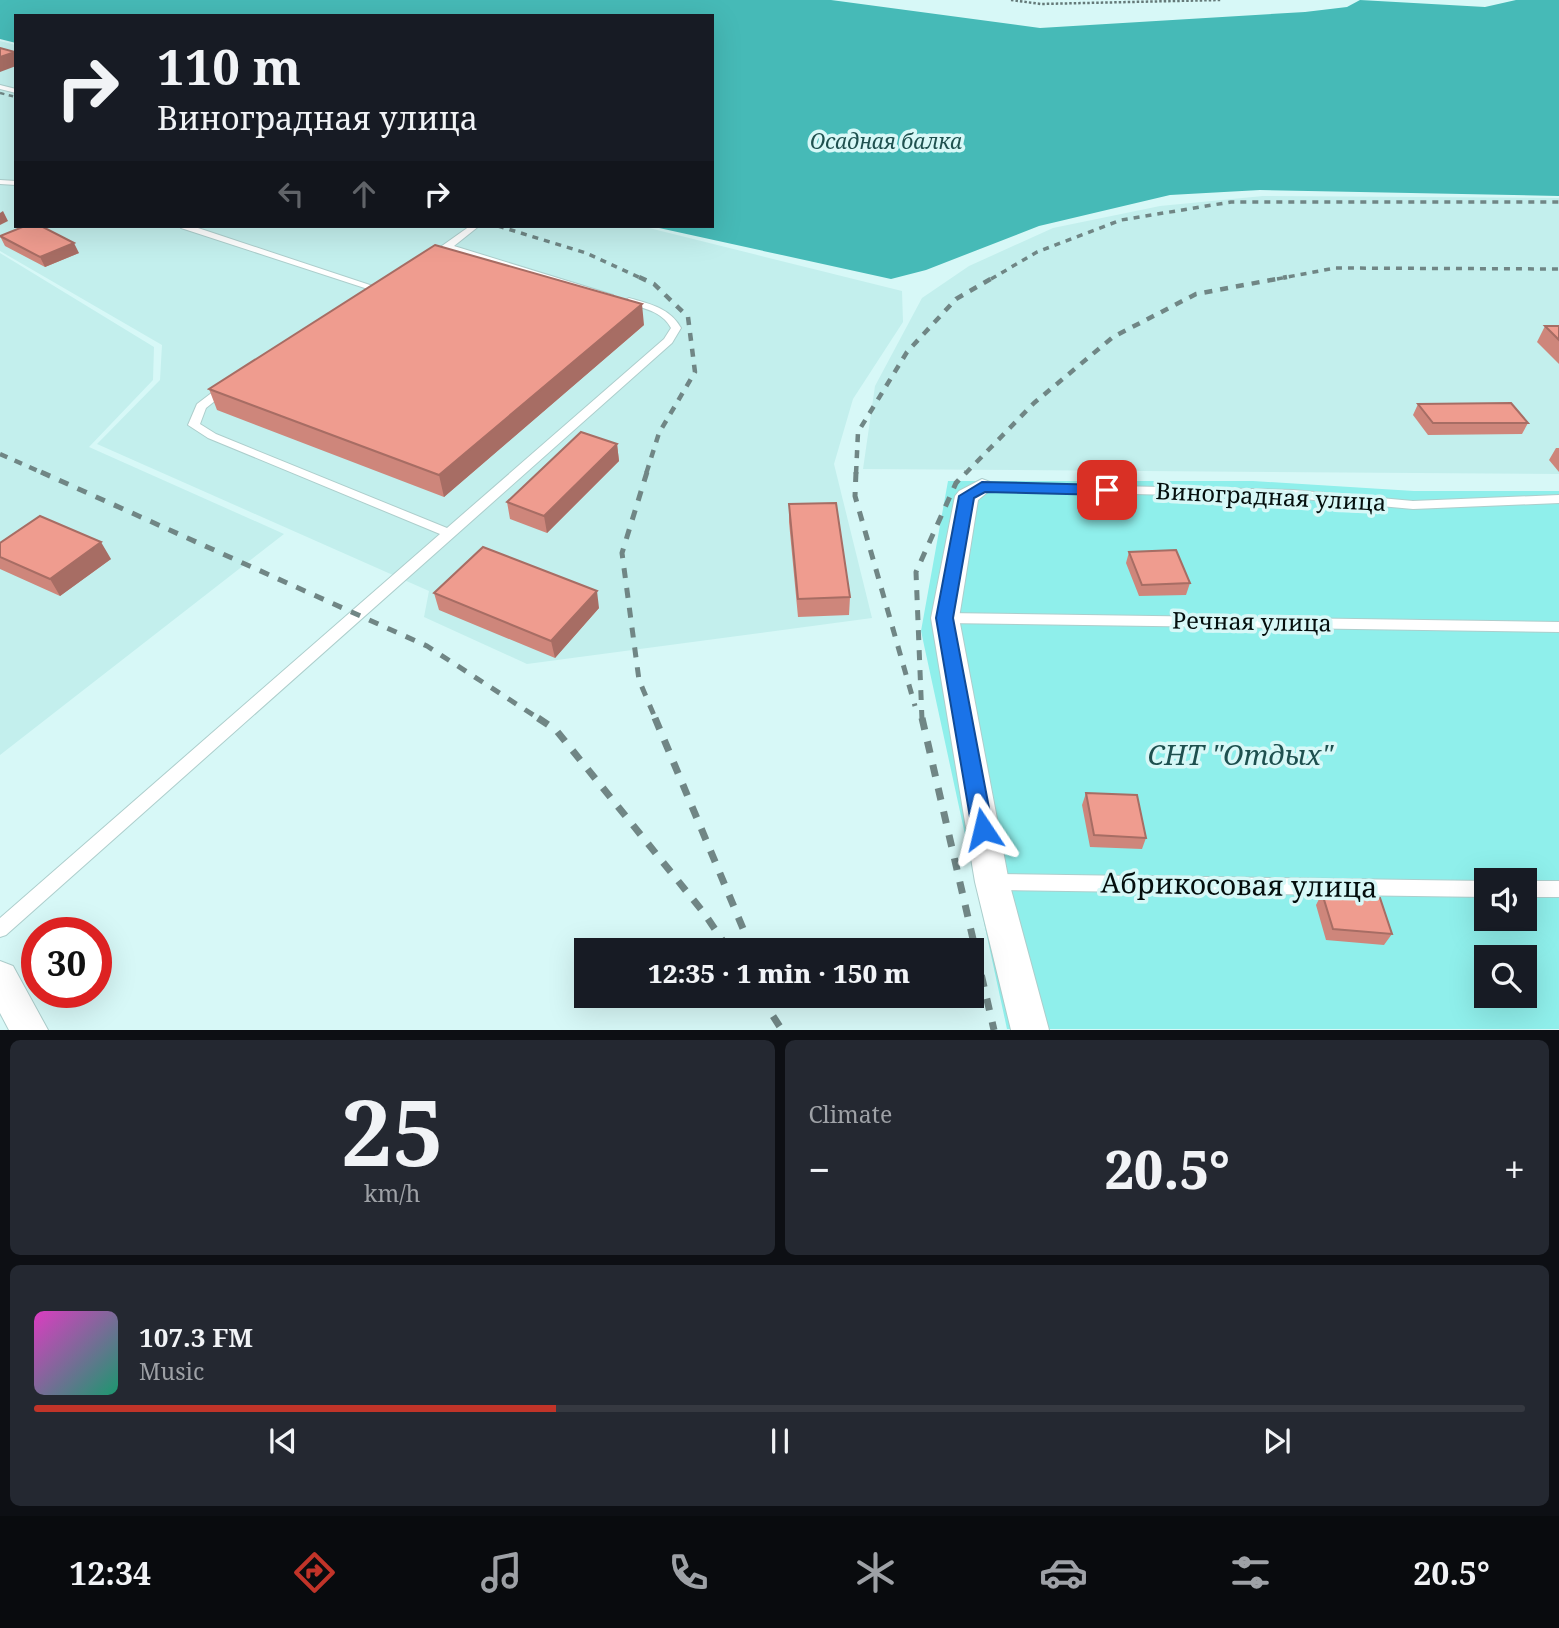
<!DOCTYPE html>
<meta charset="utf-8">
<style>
body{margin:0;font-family:"Noto Serif",serif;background:#242831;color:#f1f3f6;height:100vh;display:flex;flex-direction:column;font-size:26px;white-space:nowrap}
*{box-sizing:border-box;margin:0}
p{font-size:23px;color:#9ea1a6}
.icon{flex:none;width:38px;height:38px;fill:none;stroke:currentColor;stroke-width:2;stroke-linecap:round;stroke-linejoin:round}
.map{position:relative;height:1030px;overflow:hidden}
.sheet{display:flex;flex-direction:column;gap:10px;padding:10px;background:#0d0f14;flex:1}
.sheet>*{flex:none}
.banner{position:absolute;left:14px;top:14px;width:700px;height:214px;border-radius:0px;box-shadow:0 7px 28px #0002;background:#171b24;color:#f1f3f6;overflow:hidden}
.buttons{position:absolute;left:1474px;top:868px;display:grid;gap:14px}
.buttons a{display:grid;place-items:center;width:63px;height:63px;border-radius:0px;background:#171b24;box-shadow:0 7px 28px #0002;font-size:35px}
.speed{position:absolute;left:21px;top:917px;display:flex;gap:14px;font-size:35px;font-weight:700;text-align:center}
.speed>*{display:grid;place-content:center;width:91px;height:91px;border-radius:50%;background:#171b24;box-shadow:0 7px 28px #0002;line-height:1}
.speed .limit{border:10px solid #d22;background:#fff;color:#111}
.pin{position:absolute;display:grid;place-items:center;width:60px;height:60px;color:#fff;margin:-30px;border-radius:14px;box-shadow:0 4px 10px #0006}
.me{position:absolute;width:77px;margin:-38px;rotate:350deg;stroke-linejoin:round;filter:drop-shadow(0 0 5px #0008)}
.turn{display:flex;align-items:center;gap:24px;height:147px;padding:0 28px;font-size:32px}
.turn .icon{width:91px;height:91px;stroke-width:2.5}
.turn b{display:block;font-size:49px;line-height:60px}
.lanes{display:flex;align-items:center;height:66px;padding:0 28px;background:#0003;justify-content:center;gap:35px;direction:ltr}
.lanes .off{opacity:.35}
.big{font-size:52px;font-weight:800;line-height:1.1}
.sheet .tile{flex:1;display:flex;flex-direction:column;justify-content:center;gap:10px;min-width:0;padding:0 24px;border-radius:10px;background:#242831}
.sheet .dial{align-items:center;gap:0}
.dial b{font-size:91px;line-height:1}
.song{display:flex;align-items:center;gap:21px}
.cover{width:84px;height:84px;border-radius:10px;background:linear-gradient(135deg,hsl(310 70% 55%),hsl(160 70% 35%))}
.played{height:7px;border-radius:4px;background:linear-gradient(90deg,#c13429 35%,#363941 35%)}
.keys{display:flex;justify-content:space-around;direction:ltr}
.heat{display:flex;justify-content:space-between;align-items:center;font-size:38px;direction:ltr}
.sheet .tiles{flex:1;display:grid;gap:10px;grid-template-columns:1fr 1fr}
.tile:last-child{grid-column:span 2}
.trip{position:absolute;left:574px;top:938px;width:410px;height:70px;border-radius:0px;background:#171b24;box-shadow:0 7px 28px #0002;font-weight:800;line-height:70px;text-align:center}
.menu{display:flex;height:112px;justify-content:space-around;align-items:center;background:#090b0e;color:#9ea1a6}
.menu .icon{width:49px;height:49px}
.menu .active{color:#c13429}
.menu b{font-size:32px;color:#f1f3f6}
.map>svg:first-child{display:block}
.built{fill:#c3efed}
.green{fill:#8fefeb;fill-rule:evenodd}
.water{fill:#46bab7}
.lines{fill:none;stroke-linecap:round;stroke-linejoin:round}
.service-casing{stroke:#adcecc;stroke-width:2}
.minor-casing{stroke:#adcecc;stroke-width:2}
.path{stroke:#647978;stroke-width:2.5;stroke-dasharray:2.5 2;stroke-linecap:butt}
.service{fill:#fff;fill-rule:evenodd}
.minor{fill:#fff;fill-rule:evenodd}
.rail-far4{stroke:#708685;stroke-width:2.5;stroke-dasharray:4.5 4.5;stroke-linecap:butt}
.rail-far3{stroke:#708685;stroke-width:3.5;stroke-dasharray:6 6;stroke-linecap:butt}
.rail-far2{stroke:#708685;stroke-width:4.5;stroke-dasharray:8 8;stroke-linecap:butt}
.rail-far1{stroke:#708685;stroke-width:5;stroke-dasharray:10 10;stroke-linecap:butt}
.rail{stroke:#708685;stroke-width:7;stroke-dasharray:12 12;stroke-linecap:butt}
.wall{fill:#ce867b}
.shaded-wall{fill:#a76d64}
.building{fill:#ef9c8f;stroke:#a76d64;stroke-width:2}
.route{fill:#1a73e8;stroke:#114b97;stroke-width:2}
.labels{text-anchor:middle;stroke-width:7;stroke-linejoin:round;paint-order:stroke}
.far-water-label{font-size:21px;font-style:italic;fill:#1f514f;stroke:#d7f8f7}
.street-label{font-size:23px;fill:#040e0d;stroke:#d7f8f7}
.near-park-label{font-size:28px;font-style:italic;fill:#1e504f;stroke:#d7f8f7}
.near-street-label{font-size:28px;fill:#040e0d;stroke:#d7f8f7}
</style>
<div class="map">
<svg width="1559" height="1030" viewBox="0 0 1559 1030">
<rect width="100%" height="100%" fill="#d7f8f7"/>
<!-- built -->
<path class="built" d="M0 41 16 45V226H641L902 291 903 322 853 399 834 464 872 618 527 664 424 617 429 591 97 444 160 380 162 345 0 251Z
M1263 196 1559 198V474L863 469 875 386 922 298 969 266 1053 228 1160 206Z
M0 253 154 347 153 380 89 447 284 534 0 755Z"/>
<!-- green -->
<path class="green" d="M948 481H1253L1414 491H1559V1029H1007L921 631ZM1486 880H1524V919H1486ZM1486 957H1524V996H1486Z"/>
<!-- water -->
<path class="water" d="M0 0H831L1040 28 1305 12 1347 7 1360 0 1485 7 1516 0H1559V196L1260 190 1170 195 1039 226 926 270 891 279 650 226H712V16H16V43L0 39Z"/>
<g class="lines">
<defs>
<path id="service" d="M0 85 16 89V93L0 89Z
M0 180 16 181V185L0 184Z
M180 226H192L385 290 383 292H377L181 228Z
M470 226H479L454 246 613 295 611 297H605L448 250 439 252V248Z
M629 298C650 304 670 308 681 328L672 343 6 935 0 937V918L440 534 208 438 188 425 197 404 222 385H230L231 387 230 389 206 408 200 424 216 434 447 528 664 339 671 328C662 311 643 308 626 303L624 301Z
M982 483 1293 490 1413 501 1559 495V503L1413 509 1293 498 978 490 976 487Z
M945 613 1559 622V632L945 623 940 621 938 618 940 615Z
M993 874 1486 881V897L993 890 987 887 985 882 987 877Z
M1524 881H1559V897H1524Z"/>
<path id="minor" d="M982 479 990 482 994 487 978 500 959 618 1009 882 1049 1030H1011L975 882 931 618 955 496 959 491Z
M0 961 13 966 48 1030H9L0 1013Z"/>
</defs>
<!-- service casing -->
<use href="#service" class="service-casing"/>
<!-- minor casing -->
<use href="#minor" class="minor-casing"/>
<!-- path -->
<path class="path" d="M1011 0 1041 4 1221 0"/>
<!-- service -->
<use href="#service" class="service"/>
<!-- minor -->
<use href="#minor" class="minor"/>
<!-- rail-far4 -->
<path class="rail-far4" d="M0 93 16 97"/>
<!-- rail-far3 -->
<path class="rail-far3" d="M498 226 586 253 643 279
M991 279 1037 252 1121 220 1231 202H1559
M1277 279 1335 268 1559 269"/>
<!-- rail-far2 -->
<path class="rail-far2" d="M639 277 654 284 688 317 695 372 659 433 646 474
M0 454 45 474
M856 474 858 432 907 352 956 299 994 277
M965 474 1034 403 1113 337 1196 294 1287 277"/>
<!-- rail-far1 -->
<path class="rail-far1" d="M41 472 427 646 541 720
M647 472 622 553 639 680 656 720
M856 472 855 496 915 706
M922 720 916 572 956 483 966 472"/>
<!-- rail -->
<path class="rail" d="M538 718 556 730 704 913 729 950
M655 718 752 950
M922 718 994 1030
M760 996 782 1030"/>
</g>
<!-- wall -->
<path class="wall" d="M0 236 79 253 45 267 5 246Z
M644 325 444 497 217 410 209 389Z
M1545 326H1559V364L1537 342Z
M1418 404 1528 423 1522 434 1428 435 1413 415Z
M617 444 619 461 547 533 510 519 507 502Z
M1556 448H1559V472L1549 460Z
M789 504 850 597 849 615 798 617 789 522Z
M0 543 111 559 60 596 0 569Z
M1129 552 1190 583 1186 595 1139 596 1126 563Z
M434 593 599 608 555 658 439 610Z
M1086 793 1146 838 1142 849 1090 847 1082 805Z
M1322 893 1392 934 1384 945 1326 940 1316 905Z"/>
<!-- shaded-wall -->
<path class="shaded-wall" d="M15 52 16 54V66L0 72V57Z
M3 211 8 221 0 225V213Z
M74 243 79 253 45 267 40 257Z
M642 304 644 325 444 497 439 475Z
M617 444 619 461 547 533 544 516Z
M101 542 111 559 60 596 50 579Z
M597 591 599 608 555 658 551 641Z"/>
<!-- building -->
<path class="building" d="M0 48 15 52 0 57Z
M25 226H41L74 243 40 257 0 236Z
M435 245 642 304 439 475 209 389Z
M1545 326H1559V340Z
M1511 403 1528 423H1433L1418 404Z
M581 432 617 444 544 516 507 502Z
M836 503 850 597 798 599 789 504Z
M40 516 101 542 50 579 0 557V543Z
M483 547 597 591 551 641 434 593Z
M1176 550 1190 583 1142 585 1129 552Z
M1086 793 1137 795 1146 838 1094 835Z
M1322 893 1380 898 1392 934 1333 929Z"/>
<!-- route -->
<path class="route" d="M982 482 1107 485 1115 490 1107 495 985 492 974 498 953 618 993 829 990 836 983 838 975 836 972 829 936 618 959 496Z"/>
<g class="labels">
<!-- far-water labels -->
<g class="far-water-label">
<text x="886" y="149">Осадная балка</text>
</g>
<!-- street labels -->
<g class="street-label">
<text transform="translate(1271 497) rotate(3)" y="8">Виноградная улица</text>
<text transform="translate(1252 622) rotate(1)" y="8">Речная улица</text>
</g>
<!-- near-park labels -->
<g class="near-park-label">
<text x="1240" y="765">СНТ "Отдых"</text>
</g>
<!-- near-street labels -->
<g class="near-street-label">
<text transform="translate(1239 885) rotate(1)" y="10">Абрикосовая улица</text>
</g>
</g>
</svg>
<div class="buttons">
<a><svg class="icon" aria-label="sound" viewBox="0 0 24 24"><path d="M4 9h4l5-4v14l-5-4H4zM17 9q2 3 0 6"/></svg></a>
<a><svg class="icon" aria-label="search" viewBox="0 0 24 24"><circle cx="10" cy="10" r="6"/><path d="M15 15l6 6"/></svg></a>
</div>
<div class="speed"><div class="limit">30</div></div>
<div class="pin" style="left:1107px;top:490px;background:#d93025"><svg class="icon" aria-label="arrive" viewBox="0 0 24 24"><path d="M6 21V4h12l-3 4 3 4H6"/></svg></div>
<svg class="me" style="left:983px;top:829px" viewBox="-20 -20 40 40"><path d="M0-17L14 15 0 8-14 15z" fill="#1a73e8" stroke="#fff" stroke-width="4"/></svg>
<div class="trip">12:35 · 1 min · 150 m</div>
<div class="banner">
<div class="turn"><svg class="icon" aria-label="right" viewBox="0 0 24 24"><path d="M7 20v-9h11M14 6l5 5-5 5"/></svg><div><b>110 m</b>Виноградная улица</div></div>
<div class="lanes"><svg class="icon off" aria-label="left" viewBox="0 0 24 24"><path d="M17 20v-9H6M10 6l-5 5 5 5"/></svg><svg class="icon off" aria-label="ahead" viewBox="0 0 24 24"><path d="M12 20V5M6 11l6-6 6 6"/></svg><svg class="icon" aria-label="right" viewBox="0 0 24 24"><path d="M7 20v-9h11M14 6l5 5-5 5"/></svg></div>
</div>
</div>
<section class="sheet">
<div class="tiles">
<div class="tile dial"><b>25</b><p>km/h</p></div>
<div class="tile"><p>Climate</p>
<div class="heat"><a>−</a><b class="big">20.5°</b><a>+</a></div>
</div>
<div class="tile">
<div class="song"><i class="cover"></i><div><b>107.3 FM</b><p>Music</p></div></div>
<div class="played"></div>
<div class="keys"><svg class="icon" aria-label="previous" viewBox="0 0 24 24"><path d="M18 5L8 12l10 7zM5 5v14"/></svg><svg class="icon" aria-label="pause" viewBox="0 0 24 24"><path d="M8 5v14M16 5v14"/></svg><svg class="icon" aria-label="next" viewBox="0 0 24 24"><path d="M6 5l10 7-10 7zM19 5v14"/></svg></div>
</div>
</div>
</section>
<nav class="menu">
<b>12:34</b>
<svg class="icon active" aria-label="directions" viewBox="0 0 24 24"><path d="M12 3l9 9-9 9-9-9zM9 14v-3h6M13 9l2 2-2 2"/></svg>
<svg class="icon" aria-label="music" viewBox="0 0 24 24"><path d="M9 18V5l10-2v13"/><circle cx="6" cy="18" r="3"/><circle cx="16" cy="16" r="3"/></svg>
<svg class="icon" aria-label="phone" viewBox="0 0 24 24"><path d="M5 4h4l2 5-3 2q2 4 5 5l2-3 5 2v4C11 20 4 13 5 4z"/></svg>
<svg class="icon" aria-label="climate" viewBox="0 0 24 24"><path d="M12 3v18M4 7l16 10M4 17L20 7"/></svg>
<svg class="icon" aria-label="car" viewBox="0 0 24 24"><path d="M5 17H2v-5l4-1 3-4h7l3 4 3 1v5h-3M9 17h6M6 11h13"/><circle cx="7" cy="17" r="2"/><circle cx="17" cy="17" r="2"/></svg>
<svg class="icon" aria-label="filters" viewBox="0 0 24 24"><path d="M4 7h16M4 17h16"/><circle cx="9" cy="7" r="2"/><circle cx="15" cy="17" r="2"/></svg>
<b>20.5°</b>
</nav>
